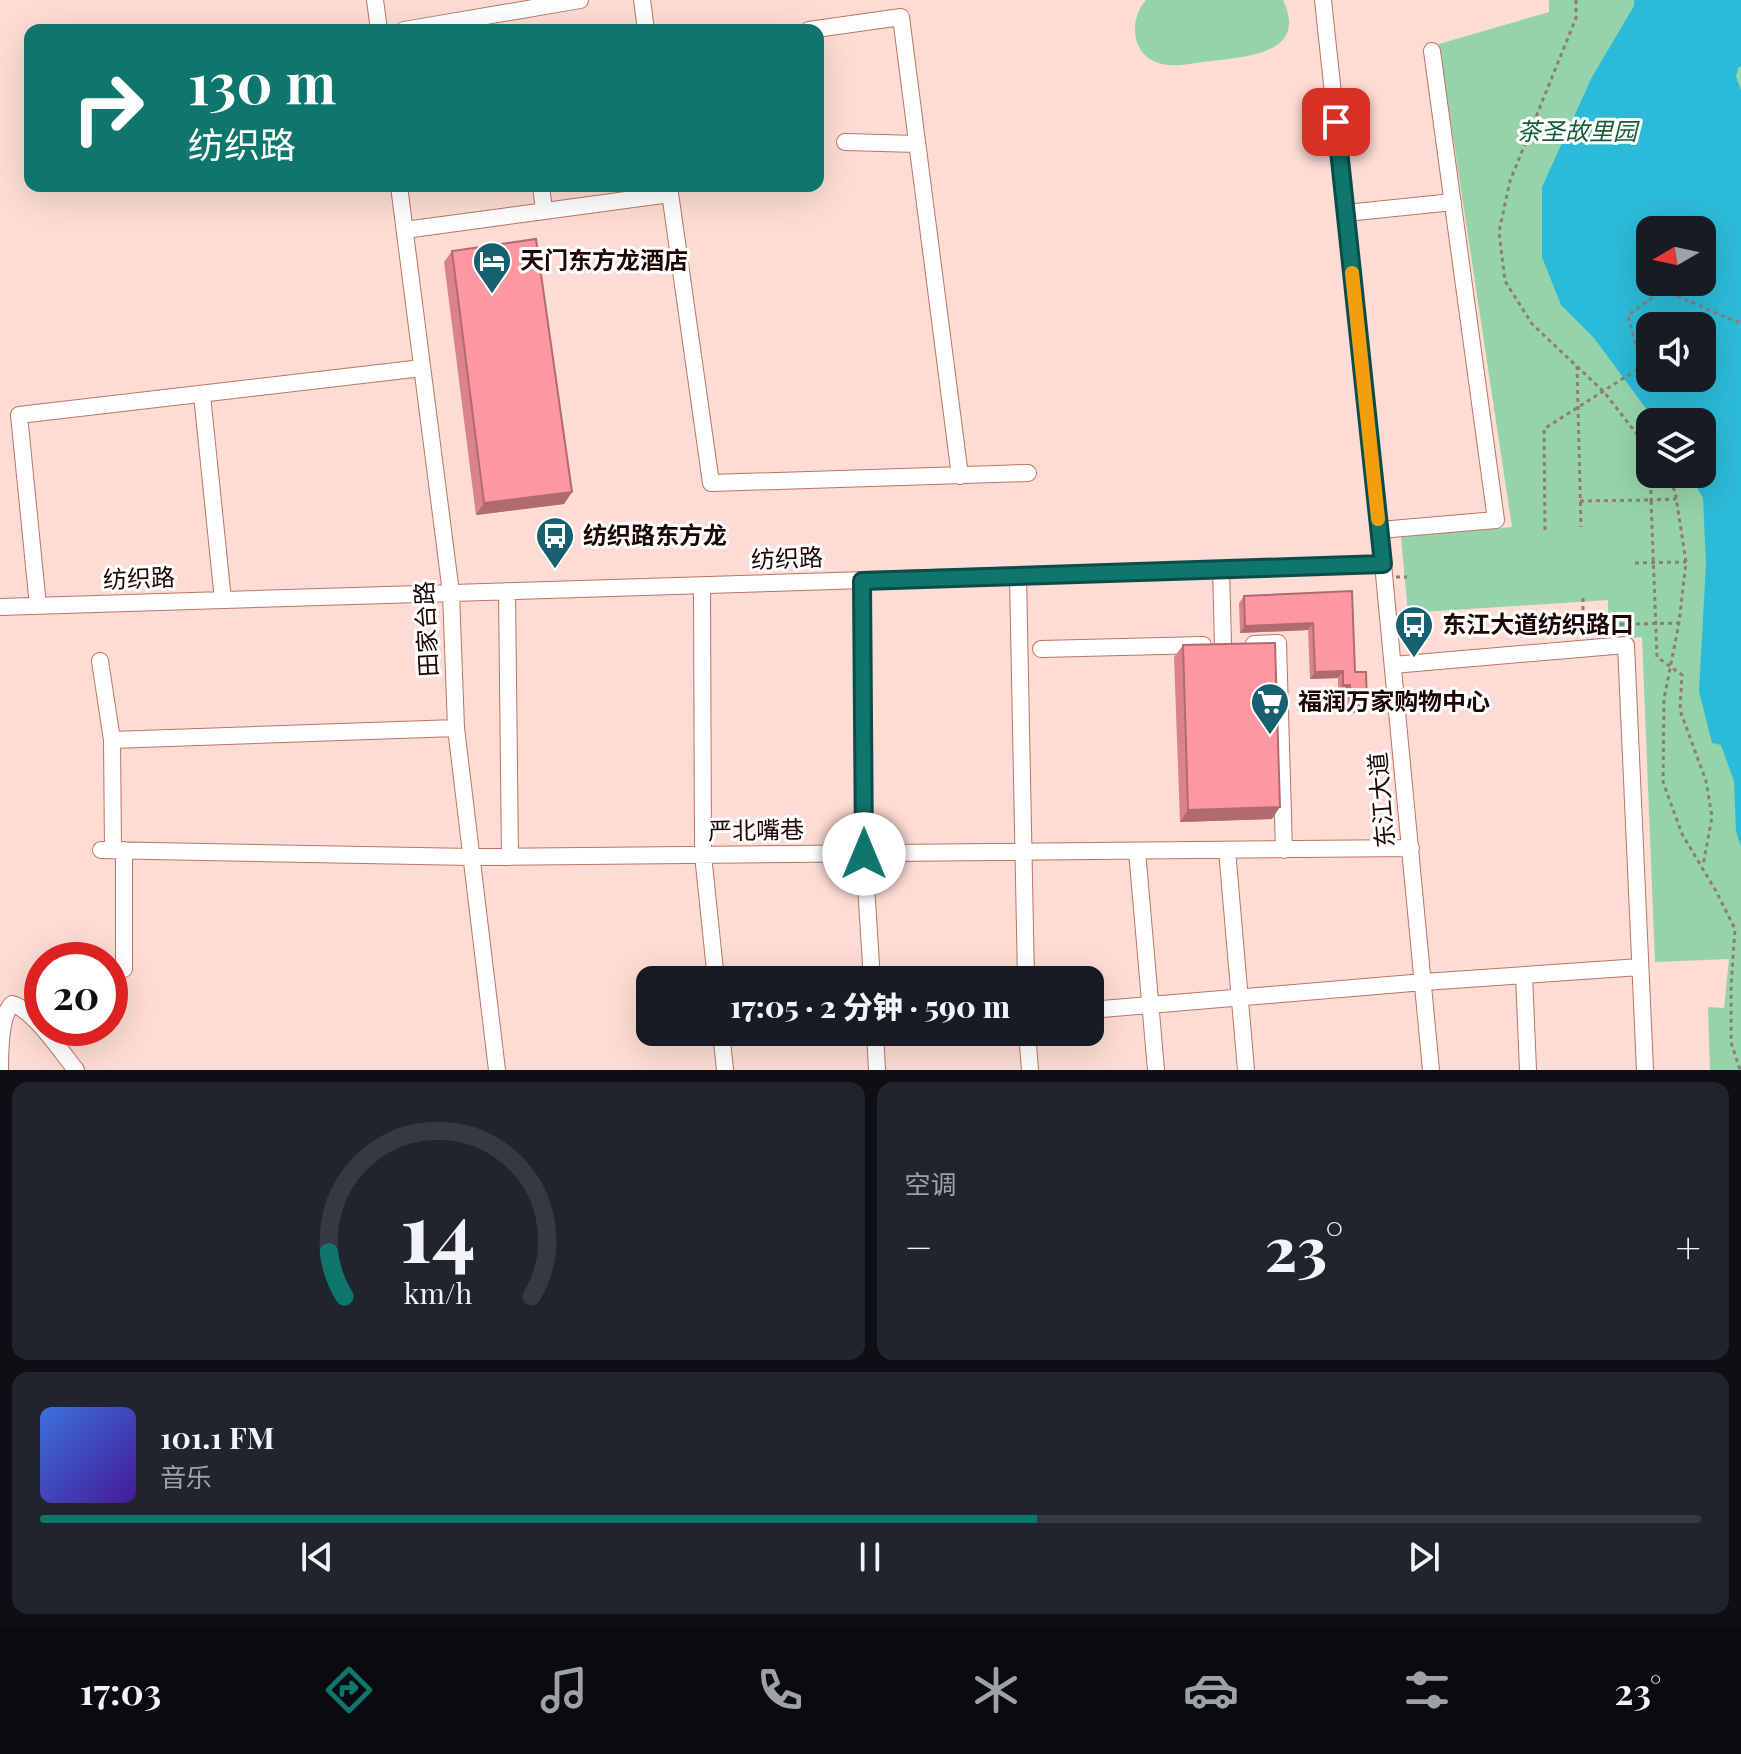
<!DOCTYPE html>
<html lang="zh">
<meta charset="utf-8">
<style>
body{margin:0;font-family:"Playfair Display","Noto Sans SC",serif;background:#20242c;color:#f1f3f6;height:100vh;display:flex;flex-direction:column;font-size:30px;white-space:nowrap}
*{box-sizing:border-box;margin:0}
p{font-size:26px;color:#9ea1a6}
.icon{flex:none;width:44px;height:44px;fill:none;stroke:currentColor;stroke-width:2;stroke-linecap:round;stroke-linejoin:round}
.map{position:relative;height:1070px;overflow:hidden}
.side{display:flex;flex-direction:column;gap:12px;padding:12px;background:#0d0f14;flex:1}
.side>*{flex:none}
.hud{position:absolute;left:24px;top:24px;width:800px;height:168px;border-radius:16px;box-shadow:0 8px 32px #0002;background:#0f766e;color:#fff;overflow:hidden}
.needle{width:52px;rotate:261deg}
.fabs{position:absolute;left:1636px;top:216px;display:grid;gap:16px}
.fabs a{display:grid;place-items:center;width:80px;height:80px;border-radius:16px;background:#171b24;box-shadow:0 8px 32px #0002;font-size:40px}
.speed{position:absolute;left:24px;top:942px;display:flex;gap:16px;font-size:40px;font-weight:700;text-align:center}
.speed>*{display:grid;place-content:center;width:104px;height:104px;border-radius:50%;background:#171b24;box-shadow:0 8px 32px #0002;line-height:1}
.speed .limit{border:12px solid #d22;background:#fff;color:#111}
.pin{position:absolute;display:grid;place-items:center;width:68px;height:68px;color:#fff;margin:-34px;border-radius:16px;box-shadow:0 4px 12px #0006}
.me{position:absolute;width:88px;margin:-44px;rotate:0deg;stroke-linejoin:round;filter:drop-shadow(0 0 6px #0008)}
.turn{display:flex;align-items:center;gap:28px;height:168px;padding:0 32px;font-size:36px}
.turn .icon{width:104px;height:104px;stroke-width:2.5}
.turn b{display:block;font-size:56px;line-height:68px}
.big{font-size:60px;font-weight:800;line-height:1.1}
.side .card{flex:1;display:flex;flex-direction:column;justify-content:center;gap:12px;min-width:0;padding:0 28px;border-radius:16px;background:#20242c}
.side .dial{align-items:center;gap:0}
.dial svg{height:208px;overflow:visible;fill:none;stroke:#363941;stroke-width:7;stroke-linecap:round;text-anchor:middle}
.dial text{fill:#f1f3f6;stroke:none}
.song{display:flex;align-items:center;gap:24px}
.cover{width:96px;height:96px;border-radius:12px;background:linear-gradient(135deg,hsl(220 70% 55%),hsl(260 70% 35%))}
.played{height:8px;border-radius:4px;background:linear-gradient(90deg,#0f766e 60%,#363941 60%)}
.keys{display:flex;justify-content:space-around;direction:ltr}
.heat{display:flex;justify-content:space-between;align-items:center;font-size:44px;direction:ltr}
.side .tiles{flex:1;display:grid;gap:12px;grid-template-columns:1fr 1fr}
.card:last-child{grid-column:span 2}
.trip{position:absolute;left:636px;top:966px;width:468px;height:80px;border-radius:16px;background:#171b24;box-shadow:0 8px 32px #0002;font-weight:800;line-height:80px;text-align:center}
.menu{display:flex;height:128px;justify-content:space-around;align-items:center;background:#090b0e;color:#9ea1a6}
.menu .icon{width:56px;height:56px}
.menu .current{color:#0f766e}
.menu b{font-size:36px;color:#f1f3f6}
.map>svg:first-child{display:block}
.green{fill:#95d4ab;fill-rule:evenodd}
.water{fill:#2bbbd8;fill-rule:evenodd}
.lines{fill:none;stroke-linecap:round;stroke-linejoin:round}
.minor-casing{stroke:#bb7563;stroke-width:18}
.path{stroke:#957973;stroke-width:3;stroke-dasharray:4 4;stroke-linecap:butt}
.minor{stroke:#fff;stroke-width:16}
.wall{fill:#da838a}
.shaded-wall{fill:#b16a70}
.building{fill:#fd98a0;stroke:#b16a70;stroke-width:2}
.route-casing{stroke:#0a4d48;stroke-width:20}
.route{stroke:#0f766e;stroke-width:14}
.slow{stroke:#f59e0b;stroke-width:14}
.labels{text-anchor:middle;stroke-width:6;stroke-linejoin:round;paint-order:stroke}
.park-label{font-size:24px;font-style:italic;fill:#185b37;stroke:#fff}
.poi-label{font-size:24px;font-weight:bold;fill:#1d0502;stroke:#fff;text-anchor:start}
.street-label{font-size:24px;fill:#1d0502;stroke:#fff}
</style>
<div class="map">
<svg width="1741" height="1070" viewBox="0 0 1741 1070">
<rect width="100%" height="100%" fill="#fcdcd4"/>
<!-- green -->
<path class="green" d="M1146 0H1283C1309 54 1245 57 1211 61 1196 62 1177 68 1162 64 1131 57 1128 20 1146 0Z
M1549 0H1741V1070H1710L1708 1007 1724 1008 1729 959 1655 962 1642 637 1608 640V600L1408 613 1401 537 1512 527 1439 44 1549 12ZM1650 230H1702V282H1650ZM1650 326H1702V378H1650ZM1650 422H1702V474H1650Z"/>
<!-- water -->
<path class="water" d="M1634 0H1741V66L1738 68 1736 77 1741 90V847L1736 831 1734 781 1721 745 1712 743 1699 691 1706 564 1703 498 1689 474H1702V422H1656L1594 338 1561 305 1542 257V187L1592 77 1634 6ZM1650 230H1702V282H1650ZM1650 326H1702V378H1650Z"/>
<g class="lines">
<defs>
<path id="minor" d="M375 0 379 30
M642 0 646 30
M1323 0 1383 564 1431 1070
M404 30 580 0
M809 30 901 17 960 476
M845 142 917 144
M399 186 451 593 456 728 497 1070
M541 186 544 211
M669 186 711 483 1028 473
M1346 213 1453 202
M405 230 670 194
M202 395 223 600
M1380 530 1496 520 1432 51
M1221 569 1223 644
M1018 576 1026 980
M862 581 864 854 872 980
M702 586 703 855 716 980
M507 591 510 857
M38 606 19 415 422 368
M0 607 1383 564
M1254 644 1278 643 1284 850
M1041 649 1203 645
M100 661 112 740 113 850
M1393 665 1626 645 1645 1070
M112 740 456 728
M101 850 472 857 1411 848
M1227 850 1246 1070
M1137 851 1156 1070
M124 969V850
M1524 975 1528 1070
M1090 1010 1424 982 1640 967
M721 1032 725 1070
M875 1032 877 1070
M1027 1032 1030 1070
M0 1070C0 1051 0 1016 12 1004 33 1009 62 1053 76 1070"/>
</defs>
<!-- minor casing -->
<use href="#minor" class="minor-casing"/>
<!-- path -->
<path class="path" d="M1576 0V18L1510 181 1499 232 1505 281 1532 324 1604 392 1650 451
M1577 366 1581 527
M1651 474V500L1676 499
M1664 474 1675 491 1686 562 1679 623 1664 699 1663 782 1682 834 1716 891 1735 929 1731 986V1042L1740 1070
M1580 501 1651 500 1657 657 1682 675 1680 710 1706 781 1712 817 1703 866
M1545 530 1544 429 1641 367 1628 315 1663 290 1737 322 1741 318
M1635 563 1686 562
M1396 577H1407
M1583 598V625L1679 623"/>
<!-- minor -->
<use href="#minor" class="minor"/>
</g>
<!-- wall -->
<path class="wall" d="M452 251 572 492 564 504 476 515 444 262Z
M1352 591 1355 672 1367 705 1362 712 1346 713 1345 692H1338V678L1310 679 1308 630 1240 633 1239 603 1244 596Z
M1183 645 1272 819 1180 822 1174 657Z"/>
<!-- shaded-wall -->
<path class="shaded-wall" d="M572 492 564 504 476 515 484 503Z
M1313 623 1308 630 1240 633 1245 626Z
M1343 671 1338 678 1310 679 1315 672Z
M1343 685H1350L1345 692H1338Z
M1367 705 1362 712 1346 713 1351 706Z
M1280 807 1272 819 1180 822 1188 810Z"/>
<!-- building -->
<path class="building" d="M536 239 572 492 484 503 452 251Z
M1352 591 1355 672H1366L1367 705 1351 706 1350 685H1343V671L1315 672 1313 623 1245 626 1244 596Z
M1275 643 1280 807 1188 810 1183 645Z"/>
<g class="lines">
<defs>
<path id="route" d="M864 854 862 581 1383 564 1336 122"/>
</defs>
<!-- route casing -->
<use href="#route" class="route-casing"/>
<!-- route -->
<use href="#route" class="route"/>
<!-- slow -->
<path class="slow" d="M1352 273 1378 519"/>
</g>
<!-- icons -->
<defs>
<symbol id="hotel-pin" viewBox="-11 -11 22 30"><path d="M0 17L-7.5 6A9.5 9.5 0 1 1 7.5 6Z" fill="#17606f" stroke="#fff"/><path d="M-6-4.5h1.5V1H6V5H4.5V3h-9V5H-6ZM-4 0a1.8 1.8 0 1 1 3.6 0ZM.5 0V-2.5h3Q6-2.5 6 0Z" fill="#fff"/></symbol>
<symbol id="bus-pin" viewBox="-11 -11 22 30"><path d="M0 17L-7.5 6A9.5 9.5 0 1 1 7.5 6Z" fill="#17606f" stroke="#fff"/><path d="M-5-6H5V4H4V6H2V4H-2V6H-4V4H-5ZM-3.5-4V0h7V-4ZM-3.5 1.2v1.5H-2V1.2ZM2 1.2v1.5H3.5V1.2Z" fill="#fff"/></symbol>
<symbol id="supermarket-pin" viewBox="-11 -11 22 30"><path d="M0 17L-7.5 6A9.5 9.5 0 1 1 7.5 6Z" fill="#17606f" stroke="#fff"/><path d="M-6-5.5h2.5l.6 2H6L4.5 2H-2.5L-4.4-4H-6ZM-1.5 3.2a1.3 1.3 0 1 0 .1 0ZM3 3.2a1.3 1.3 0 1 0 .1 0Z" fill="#fff"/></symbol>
</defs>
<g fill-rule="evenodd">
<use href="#hotel-pin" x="470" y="239" width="44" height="60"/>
<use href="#bus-pin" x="533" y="514" width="44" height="60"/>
<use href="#bus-pin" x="1392" y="603" width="44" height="60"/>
<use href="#supermarket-pin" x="1248" y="680" width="44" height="60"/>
</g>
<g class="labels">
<!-- park labels -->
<g class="park-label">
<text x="1577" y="140">茶圣故里园</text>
</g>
<!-- poi labels -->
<g class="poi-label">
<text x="520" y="269">天门东方龙酒店</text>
<text x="583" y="544">纺织路东方龙</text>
<text x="1442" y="633">东江大道纺织路口</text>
<text x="1298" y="710">福润万家购物中心</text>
</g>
<!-- street labels -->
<g class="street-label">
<text transform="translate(787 559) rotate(-2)" y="8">纺织路</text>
<text transform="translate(139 579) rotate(-2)" y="8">纺织路</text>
<text transform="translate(427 629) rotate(-93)" y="8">田家台路</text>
<text transform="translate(1382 800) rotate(-95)" y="8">东江大道</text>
<text transform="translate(756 831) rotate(-1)" y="8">严北嘴巷</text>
</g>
</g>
</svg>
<div class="fabs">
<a><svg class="needle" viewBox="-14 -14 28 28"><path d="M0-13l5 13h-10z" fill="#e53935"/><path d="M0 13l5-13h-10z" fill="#9ea1a6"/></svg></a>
<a><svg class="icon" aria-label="sound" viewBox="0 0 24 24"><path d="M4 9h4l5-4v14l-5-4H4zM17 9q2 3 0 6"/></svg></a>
<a><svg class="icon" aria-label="layers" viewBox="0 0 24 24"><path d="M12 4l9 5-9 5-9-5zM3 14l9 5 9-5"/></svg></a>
</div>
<div class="speed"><div class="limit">20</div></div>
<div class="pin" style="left:1336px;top:122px;background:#d93025"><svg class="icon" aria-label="arrive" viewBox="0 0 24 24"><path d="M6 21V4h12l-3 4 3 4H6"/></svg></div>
<svg class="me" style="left:864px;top:854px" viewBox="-20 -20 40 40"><circle r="19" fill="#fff"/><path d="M0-13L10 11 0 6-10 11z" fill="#0f766e"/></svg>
<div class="trip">17:05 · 2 分钟 · 590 m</div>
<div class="hud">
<div class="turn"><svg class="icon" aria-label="right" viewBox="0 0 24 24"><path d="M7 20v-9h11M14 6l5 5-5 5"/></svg><div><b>130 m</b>纺织路</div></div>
</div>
</div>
<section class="side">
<div class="tiles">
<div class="card dial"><svg viewBox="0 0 100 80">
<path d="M14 69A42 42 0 1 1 86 69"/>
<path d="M14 69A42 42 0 0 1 8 52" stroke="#0f766e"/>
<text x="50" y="56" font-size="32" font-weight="700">14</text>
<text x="50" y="72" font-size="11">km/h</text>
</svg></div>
<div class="card"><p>空调</p>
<div class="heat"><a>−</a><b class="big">23°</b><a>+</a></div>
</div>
<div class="card">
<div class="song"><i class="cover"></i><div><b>101.1 FM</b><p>音乐</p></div></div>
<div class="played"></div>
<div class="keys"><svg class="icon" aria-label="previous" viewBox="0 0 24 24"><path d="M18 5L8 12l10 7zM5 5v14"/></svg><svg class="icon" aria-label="pause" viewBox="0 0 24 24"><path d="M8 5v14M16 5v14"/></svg><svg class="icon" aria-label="next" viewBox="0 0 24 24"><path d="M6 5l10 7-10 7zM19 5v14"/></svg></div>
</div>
</div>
</section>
<nav class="menu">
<b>17:03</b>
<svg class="icon current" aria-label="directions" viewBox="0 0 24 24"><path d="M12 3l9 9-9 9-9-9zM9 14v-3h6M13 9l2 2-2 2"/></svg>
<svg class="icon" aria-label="music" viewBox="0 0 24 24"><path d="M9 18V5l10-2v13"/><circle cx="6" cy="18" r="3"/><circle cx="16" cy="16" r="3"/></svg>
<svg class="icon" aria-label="phone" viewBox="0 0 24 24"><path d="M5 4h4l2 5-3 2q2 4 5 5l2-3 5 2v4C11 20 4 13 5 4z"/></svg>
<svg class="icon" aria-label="climate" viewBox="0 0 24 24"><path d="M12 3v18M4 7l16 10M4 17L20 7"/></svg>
<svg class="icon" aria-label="car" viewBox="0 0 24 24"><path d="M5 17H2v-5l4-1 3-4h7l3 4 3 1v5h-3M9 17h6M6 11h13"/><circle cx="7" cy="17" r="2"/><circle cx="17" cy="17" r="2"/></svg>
<svg class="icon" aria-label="filters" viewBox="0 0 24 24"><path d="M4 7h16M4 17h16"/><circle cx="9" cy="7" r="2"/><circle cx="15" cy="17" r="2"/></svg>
<b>23°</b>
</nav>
